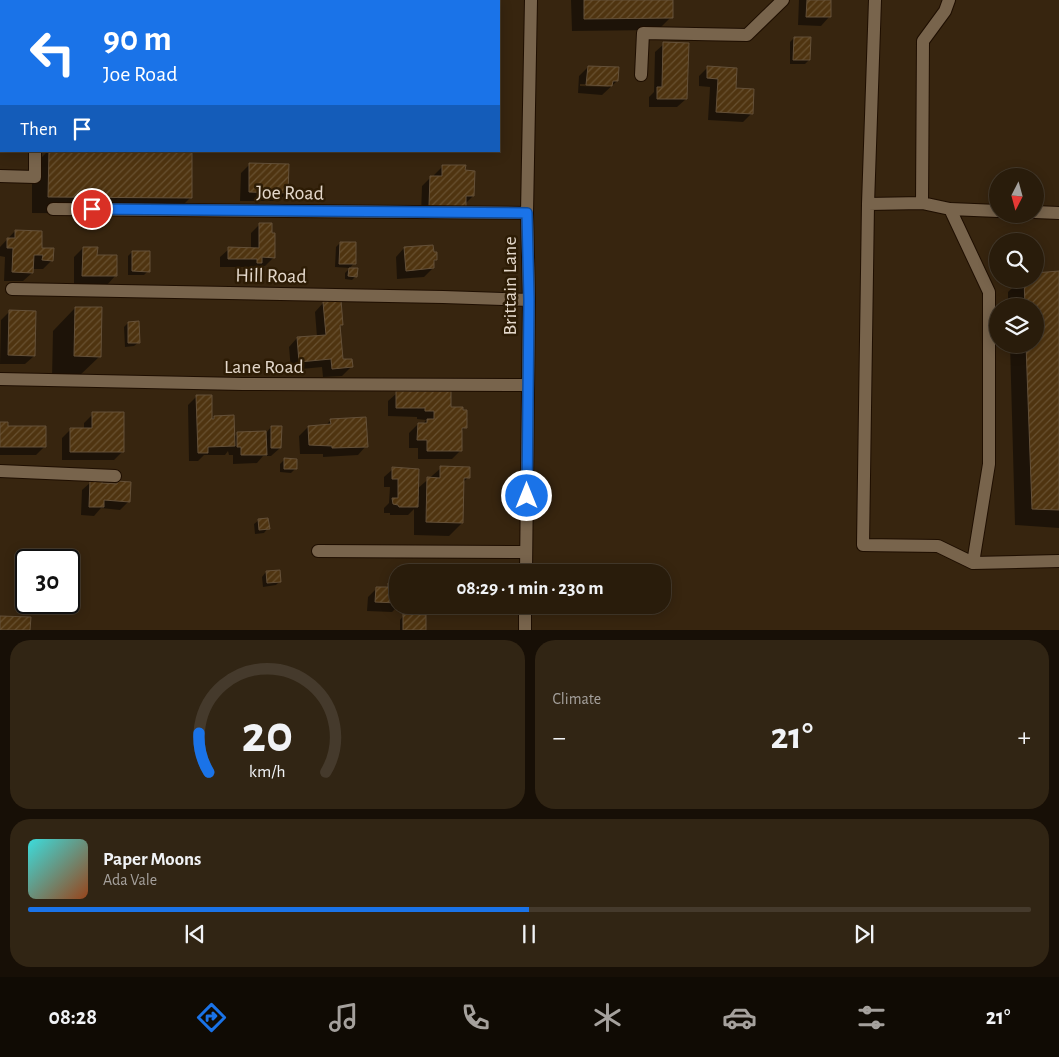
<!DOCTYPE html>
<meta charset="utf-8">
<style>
body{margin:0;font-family:"Alegreya Sans",sans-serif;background:#312514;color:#f1f3f6;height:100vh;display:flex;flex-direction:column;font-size:19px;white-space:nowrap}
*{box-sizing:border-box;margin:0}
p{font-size:16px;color:#a5a19d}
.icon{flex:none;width:28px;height:28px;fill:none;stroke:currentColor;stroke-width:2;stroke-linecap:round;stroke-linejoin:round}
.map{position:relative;height:630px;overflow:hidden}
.sheet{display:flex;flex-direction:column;gap:10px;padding:10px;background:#170f06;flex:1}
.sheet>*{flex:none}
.top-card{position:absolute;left:0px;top:0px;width:500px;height:152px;box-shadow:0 2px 12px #0003,0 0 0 1px #453a2c;background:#1a73e8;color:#fff;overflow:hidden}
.needle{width:32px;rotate:186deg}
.tools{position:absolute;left:989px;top:168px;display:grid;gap:10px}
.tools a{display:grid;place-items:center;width:55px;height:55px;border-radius:50%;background:#291c0b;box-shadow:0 2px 12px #0003,0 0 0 1px #453a2c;font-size:25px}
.speed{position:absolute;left:15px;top:549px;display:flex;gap:10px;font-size:25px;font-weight:700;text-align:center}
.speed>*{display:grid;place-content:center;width:65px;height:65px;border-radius:50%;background:#291c0b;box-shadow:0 2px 12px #0003,0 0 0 1px #453a2c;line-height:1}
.speed .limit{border:2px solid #111;border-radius:8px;background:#fff;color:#111}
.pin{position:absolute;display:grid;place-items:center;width:42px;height:42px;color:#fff;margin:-21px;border:2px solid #fff;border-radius:50%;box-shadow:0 1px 5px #0007}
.me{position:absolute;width:55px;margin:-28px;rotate:0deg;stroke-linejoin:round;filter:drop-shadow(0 0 4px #0008)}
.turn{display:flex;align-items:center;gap:18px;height:105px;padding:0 20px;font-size:22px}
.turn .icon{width:65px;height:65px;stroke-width:2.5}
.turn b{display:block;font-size:35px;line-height:42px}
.then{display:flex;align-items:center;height:48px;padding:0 20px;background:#0003;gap:10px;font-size:19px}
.big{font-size:38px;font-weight:700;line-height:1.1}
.sheet .card{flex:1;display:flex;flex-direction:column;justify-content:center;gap:8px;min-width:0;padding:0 18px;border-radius:20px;background:#312514}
.sheet .dial{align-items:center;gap:0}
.dial svg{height:130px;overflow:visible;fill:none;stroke:#453a2c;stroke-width:7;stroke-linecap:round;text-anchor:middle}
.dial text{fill:#f1f3f6;stroke:none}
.song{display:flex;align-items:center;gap:15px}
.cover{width:60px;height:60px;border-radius:8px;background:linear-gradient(135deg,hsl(180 70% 55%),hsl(20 70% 35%))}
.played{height:5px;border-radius:2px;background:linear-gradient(90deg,#1a73e8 50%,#453a2c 50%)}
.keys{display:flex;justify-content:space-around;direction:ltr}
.heat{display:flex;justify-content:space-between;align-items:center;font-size:28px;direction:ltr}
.sheet .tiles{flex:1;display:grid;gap:10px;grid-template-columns:1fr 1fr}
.card:last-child{grid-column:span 2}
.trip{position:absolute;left:389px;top:564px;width:282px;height:50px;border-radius:20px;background:#291c0b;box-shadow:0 2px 12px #0003,0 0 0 1px #453a2c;font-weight:700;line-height:50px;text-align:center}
.dock{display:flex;height:80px;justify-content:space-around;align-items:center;background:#100b04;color:#a5a19d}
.dock .icon{width:35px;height:35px}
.dock .active{color:#1a73e8}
.dock b{font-size:22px;color:#f1f3f6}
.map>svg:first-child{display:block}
.shadow{fill:#0007;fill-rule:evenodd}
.building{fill:url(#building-hatch);stroke:#645038}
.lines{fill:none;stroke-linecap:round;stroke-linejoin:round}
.minor-casing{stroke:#1e0e00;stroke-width:14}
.minor{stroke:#78644c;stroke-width:12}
.route-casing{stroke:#114b97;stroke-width:12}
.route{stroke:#1a73e8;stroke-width:9}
.labels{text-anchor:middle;stroke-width:5;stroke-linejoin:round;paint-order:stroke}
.street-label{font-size:20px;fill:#e4d8cb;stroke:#2d1c05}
</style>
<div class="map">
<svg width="1059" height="630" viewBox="0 0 1059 630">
<defs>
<pattern id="building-hatch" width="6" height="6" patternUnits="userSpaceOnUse" patternTransform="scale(1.25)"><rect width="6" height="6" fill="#4f3410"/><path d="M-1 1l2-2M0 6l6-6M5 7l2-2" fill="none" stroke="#685131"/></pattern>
</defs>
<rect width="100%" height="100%" fill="#37250f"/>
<!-- shadow -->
<path class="shadow" d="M98 0H192V1H98Z
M571 0H671V17L658 30 572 31Z
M799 0H830L829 17 821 26 798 25Z
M794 38 809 60 805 64H790V42Z
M664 44 686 99 677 107H649V97L654 92 655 52Z
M588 67 617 81 602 95 578 93 579 76ZM580 84 610 85 608 87 580 86Z
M708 67 735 89 752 113 743 122 708 120 710 87 699 86V76Z
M48 151H191V197L174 214 32 213V167Z
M250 164 287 193 278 201H240L241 173Z
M443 166 464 172 473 196 465 204 421 214 422 186 431 177H434V175Z
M260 224 274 257 265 266H258L252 271H249V267H220V257L229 249H251V233Z
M15 231 40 249 52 260 43 269H32V273L23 281H4L5 257 0 256V247Z
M340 243 354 263 350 268 335 267 336 247Z
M83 248 96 256 115 276 107 285 74 284V257Z
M404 248 436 259 433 263V268L424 277 397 279 396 257Z
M132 252 148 271 144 275H128V256Z
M349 269 356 276 352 280 345 279V273Z
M1059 272V528L1015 525 1010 344H1035V306H1008V292L1021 279H1035V274Z
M323 303 342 324 339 328 341 361 351 367 342 376 323 377 322 367 291 370 289 347 297 338 317 337 315 312Z
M75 308 100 356 77 378H52L53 331Z
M10 311 34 356 25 364H0L1 320Z
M128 323 139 342 134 346 125 347 124 327Z
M397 393 450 408 465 427 461 432V450L452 459H418V448H409V433L418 424H423L426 420 417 419V417L388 416V401Z
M197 396 211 421 214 417 234 437 237 434 266 433 271 427 280 448 271 456H263L257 463 233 464V455H229L228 451 225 455H204L198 461H189L188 405Z
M93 414 123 451 114 460H62V438L71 429H84V423Z
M331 420 366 446 358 455 323 457V454H300L299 436 308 427 325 426Z
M0 424 7 428 45 446 36 455H0Z
M284 460 295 469 291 473 280 472V464Z
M441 468 469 477 462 483V523L449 536 414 535V509L408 515H390V513H384V508L389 503 390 487H384V477L393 469 417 489Z
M91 482 101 484 116 485 118 482 129 501 120 510 101 508 94 516 81 515 82 490Z
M259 520 268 528 264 533 255 534 254 524Z
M266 572 280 581 276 585 263 587 262 577Z
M398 580V605H439L431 613 404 612V609H395L392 612 367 611 368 597 377 588 384 589 389 584H394Z
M404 615 424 630H400V620Z"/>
<!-- building -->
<path class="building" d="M142 0H193V1H142Z
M584 0H673V18L584 19Z
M807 0H831V17H806Z
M794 37H811L810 60H793Z
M663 42 689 43 687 99H657V87H662Z
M588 66 619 67 618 81H613L612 86 586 85Z
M707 66 737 68 736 88 754 89 753 114 716 112 718 79 707 78Z
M49 151H192V198L48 197Z
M249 163 289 164 288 193 249 192Z
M442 165H466L465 170 475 171 474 196H466V207L429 206 430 176H442Z
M259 223H272V233H275V258L262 257V263H257V259H228V247L259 248Z
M15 230 42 231V248H54L53 261 42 260 43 255H34L33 273 12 272 13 248H7V238H15Z
M340 242H356V264H339Z
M433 245 434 252H437V260H434V268L406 271 404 247Z
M83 247H98L97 255H117V276H82Z
M132 251H150V272L132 271Z
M349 268H358L357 277 348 276Z
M1059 271V510L1032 509 1026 344H1035V306H1025L1024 279H1035V273Z
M341 300 343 325H340L343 359H352L353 367 332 369 331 359 299 362 297 337 326 335 323 302Z
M75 307H102L101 357 74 356Z
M9 310 36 311 35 356 8 355Z
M139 321 140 343H128V322Z
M396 391H451V407H463V410H467V428H462V451H427V440H417L418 423H427V419H434V411H425V408H396Z
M196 395H212V419H214V416L234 415 235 446 208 447V453H198Z
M92 412H124V452H70V428H92Z
M366 417 368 447 332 448V446L309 445 308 426 331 424 330 419Z
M0 422H8V426H46V447H0Z
M271 426H282L281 448H271Z
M266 431 267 455H241V447H237V432Z
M284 458 297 459V469H284Z
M440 466 470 467V478H464L463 523 426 522 427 477 440 478Z
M392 467 419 469 418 507H399L398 505 393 504 392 498H398V479H392Z
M90 480 103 481 102 483 117 484V481L131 482 130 502 104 500V507H89Z
M268 518 270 529 259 530 258 519Z
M280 570 281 582 267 583 266 571Z
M388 583H398V603L375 602 376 587H388Z
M403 614 426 615V630H403Z
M0 616 31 617 30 630H0Z"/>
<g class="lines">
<defs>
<path id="minor" d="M875 0 868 204 863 545 938 546 973 563 1059 561
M69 1V0
M273 1V0
M348 1V0
M641 75 643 33 747 35 783 0
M0 176 35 177V151
M922 203 923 41 945 11 949 0
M868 204 922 203 950 209 998 211
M53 209 527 213
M950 209 989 292V464L973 563
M1035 212 1059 213
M12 289 443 297 529 300
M0 379 242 384 527 385
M0 471 115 476
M318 551 526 552
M526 572 529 300 527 213 531 0
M525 630V605"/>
</defs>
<!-- minor casing -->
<use href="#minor" class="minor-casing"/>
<!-- minor -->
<use href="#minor" class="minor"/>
</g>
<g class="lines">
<defs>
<path id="route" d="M92 209 527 213 529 300 527 496"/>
</defs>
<!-- route casing -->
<use href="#route" class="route-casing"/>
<!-- route -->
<use href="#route" class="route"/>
</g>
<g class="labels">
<!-- street labels -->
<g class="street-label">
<text transform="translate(290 192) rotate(1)" y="7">Joe Road</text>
<text transform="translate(271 275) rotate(1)" y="7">Hill Road</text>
<text transform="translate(509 286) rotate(-90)" y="7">Brittain Lane</text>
<text x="264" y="373">Lane Road</text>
</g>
</g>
</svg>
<div class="tools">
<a><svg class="needle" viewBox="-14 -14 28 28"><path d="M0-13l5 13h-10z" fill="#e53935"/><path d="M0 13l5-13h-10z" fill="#a5a19d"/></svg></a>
<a><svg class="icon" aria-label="search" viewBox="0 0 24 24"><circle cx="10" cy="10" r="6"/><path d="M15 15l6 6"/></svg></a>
<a><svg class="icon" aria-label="layers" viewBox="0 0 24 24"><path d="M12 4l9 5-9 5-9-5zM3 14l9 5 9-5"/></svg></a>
</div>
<div class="speed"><div class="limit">30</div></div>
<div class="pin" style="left:92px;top:209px;background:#d93025"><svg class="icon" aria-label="arrive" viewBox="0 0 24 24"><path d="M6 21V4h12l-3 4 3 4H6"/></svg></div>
<svg class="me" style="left:527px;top:496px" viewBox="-20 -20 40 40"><circle r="17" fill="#1a73e8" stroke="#fff" stroke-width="3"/><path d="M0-11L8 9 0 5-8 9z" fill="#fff"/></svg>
<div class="trip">08:29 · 1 min · 230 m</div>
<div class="top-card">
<div class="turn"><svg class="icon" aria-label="left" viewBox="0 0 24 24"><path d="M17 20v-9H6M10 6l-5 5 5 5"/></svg><div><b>90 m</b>Joe Road</div></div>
<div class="then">Then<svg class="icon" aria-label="arrive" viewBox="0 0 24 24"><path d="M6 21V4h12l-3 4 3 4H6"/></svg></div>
</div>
</div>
<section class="sheet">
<div class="tiles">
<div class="card dial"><svg viewBox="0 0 100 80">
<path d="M14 69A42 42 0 1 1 86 69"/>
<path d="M14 69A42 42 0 0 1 8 45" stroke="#1a73e8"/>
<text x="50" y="56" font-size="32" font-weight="700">20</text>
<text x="50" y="72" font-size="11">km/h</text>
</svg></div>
<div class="card"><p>Climate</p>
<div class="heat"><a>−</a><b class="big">21°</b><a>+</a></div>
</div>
<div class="card">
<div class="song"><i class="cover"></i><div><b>Paper Moons</b><p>Ada Vale</p></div></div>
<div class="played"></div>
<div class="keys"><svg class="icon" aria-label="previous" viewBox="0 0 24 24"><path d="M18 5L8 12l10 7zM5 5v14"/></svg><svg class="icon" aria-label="pause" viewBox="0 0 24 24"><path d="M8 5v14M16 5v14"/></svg><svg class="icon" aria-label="next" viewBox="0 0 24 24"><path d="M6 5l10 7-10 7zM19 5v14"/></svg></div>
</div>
</div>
</section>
<nav class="dock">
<b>08:28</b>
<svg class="icon active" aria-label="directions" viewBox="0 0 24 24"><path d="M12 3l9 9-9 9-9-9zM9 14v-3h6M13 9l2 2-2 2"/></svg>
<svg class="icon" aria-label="music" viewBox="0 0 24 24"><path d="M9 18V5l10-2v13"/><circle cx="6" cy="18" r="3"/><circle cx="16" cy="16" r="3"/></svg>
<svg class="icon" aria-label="phone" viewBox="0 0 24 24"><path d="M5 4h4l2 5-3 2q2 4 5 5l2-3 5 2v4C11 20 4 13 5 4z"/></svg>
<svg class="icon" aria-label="climate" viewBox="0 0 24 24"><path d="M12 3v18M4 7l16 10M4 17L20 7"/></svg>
<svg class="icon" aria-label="car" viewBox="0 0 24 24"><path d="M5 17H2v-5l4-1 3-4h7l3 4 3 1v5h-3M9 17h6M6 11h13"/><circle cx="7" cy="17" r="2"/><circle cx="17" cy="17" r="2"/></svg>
<svg class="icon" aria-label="filters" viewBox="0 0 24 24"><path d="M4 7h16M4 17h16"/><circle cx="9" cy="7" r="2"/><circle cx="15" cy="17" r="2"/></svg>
<b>21°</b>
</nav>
